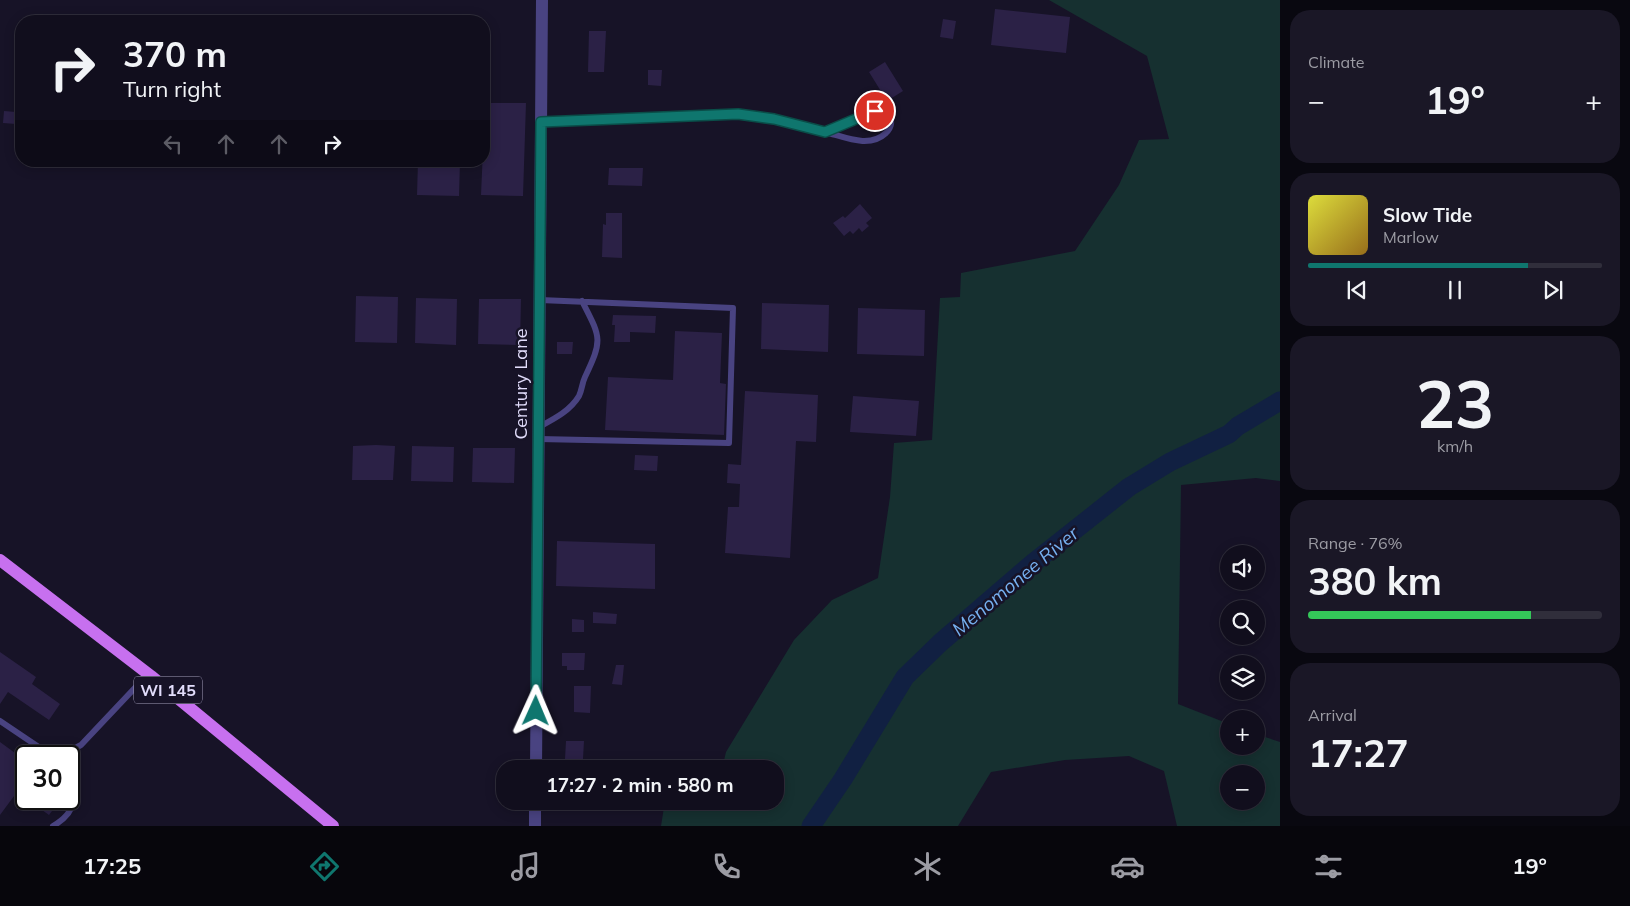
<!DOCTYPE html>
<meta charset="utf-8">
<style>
body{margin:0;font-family:Mulish,sans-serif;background:#1a1726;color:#f1f3f6;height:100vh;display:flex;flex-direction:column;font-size:19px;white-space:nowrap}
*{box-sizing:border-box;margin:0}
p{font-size:16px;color:#9c9ca4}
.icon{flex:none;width:28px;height:28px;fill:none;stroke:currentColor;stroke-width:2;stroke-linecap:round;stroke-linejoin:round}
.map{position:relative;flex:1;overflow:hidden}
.side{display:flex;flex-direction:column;gap:10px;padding:10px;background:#090810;width:350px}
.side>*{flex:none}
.banner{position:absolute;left:15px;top:15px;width:475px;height:152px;border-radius:20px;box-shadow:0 2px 12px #0003,0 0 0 1px #302e3b;background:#110e1d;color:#f1f3f6;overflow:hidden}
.tools{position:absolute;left:1220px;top:545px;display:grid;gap:10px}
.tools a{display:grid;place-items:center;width:45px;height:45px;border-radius:50%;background:#110e1d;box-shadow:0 2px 12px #0003,0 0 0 1px #302e3b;font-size:25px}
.speed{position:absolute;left:15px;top:745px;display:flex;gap:10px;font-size:25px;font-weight:700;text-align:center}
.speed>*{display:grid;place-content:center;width:65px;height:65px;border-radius:50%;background:#110e1d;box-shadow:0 2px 12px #0003,0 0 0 1px #302e3b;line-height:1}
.speed .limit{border:2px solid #111;border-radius:8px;background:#fff;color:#111}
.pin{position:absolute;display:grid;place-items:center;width:42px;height:42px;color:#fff;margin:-21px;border:2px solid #fff;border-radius:50%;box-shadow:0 1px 5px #0007}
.me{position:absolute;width:55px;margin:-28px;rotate:1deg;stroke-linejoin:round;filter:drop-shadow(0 0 4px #0008)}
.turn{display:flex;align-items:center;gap:18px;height:105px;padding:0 25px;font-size:22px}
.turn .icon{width:65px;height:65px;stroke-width:2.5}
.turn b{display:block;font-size:35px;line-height:42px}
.lanes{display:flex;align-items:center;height:48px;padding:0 25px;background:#0003;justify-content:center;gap:25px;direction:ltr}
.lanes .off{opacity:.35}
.big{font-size:38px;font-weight:700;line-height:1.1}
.side .card{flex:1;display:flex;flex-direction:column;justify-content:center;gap:8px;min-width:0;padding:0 18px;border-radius:20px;background:#1a1726}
.side .dial{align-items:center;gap:0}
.dial b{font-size:65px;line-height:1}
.song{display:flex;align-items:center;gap:15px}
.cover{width:60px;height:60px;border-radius:8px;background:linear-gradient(135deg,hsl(60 70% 55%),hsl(40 70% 35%))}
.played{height:5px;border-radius:2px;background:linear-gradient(90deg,#0f766e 75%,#302e3b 75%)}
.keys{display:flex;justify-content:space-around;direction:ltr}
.heat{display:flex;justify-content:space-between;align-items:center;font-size:28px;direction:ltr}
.charge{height:8px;border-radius:4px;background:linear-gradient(90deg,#34c759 76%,#302e3b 0)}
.trip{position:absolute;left:496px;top:760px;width:288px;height:50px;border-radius:20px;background:#110e1d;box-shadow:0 2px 12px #0003,0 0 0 1px #302e3b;font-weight:700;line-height:50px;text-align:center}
.tabs{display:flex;height:80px;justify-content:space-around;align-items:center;background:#07060c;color:#9c9ca4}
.tabs .icon{width:35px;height:35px}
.tabs .active{color:#0f766e}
.tabs b{font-size:22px;color:#f1f3f6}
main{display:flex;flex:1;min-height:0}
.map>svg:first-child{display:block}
.green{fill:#163030;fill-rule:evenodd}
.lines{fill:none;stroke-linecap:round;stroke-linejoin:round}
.river{stroke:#112042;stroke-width:19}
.building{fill:#2b2146}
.service{stroke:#494381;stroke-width:6}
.minor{stroke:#494381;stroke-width:12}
.primary{stroke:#c770ef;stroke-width:12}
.route-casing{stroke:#0a4d48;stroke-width:12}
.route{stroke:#0f766e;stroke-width:9}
.labels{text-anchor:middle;stroke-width:5;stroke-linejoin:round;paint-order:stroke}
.shield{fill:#171327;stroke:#a5a0bb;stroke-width:1}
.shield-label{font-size:16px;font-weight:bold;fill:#e2ddfb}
.street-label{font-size:18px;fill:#e2ddfb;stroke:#171327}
.water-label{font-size:19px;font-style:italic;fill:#76b0f0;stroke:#171327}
</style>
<main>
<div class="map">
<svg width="1280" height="826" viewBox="0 0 1280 826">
<rect width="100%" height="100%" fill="#171327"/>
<!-- green -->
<path class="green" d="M1049 0H1280V481L1256 478 1181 485 1178 704 1229 724V746H1256V734L1280 742V826H1177L1164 771 1129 756 1065 760 991 772 958 826H661L665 801H775V769H722L726 752 794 640 832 600 878 578 890 497 894 443 932 440 940 298 960 297 961 273 1075 251 1119 185 1139 140 1169 139 1147 56ZM1229 774H1256V801H1229Z"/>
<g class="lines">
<!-- river -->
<path class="river" d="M811 826 843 779 905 677 940 643 1033 563 1129 487 1170 462 1229 434 1238 426 1280 401"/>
</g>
<!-- building -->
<path class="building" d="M995 9 1070 17 1066 53 991 45Z
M943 19 956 21 953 39 940 37Z
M589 31H606L604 72H588Z
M885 62 903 91 887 101 869 72Z
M648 70H662L661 86 648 85Z
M485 103H526L523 196 481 195Z
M4 111 16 112V124L3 123Z
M418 161H460L459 196 417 195Z
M609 168H643L642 186 608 185Z
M860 204 872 218 866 223 869 226 862 232 859 228 853 234 850 231 844 236 833 223 843 216 845 218Z
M606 213H622V258L602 257 603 224 606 225Z
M356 296 398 297 397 343 355 342Z
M416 298 457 299 456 345 415 343Z
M479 299H521L520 345 478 344Z
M762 303 829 305 828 352 761 349Z
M858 308 925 310 924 356 857 354Z
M613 315 656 316 655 333 630 332V342H614L615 325H612Z
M675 331 722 333 720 383 726 384 724 435 605 430 608 377 673 380Z
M557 342H573L572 354H557Z
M745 391 818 395 816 442 796 441 790 558 725 553 728 507H739L740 484 727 483 728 464 741 465Z
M853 396 919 401 916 436 850 432Z
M376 445 395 446 393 480H352L353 446Z
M412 446 454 447 453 482 411 481Z
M473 448H515L514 483 472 482Z
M635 455 658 456 657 471 634 470Z
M557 541 655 544V589L556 586Z
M593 612 617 614 616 624 593 623Z
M572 619 584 620V632H572Z
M0 652 36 677 32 684 60 704 49 720 8 692 0 704Z
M562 653H585L584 670H567V666H562Z
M616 665H624L622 685 612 684Z
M574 686H591L590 713 574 712Z
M566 741H584L583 759H565Z
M0 742 26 761V799H61L49 815 17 792 0 815Z"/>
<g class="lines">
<!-- service -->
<path class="service" d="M541 122 738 114 761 116 825 132 875 111 890 114C892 122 892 127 886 133 869 149 845 137 825 132
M539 427C554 419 570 411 579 396 582 390 582 383 585 377 603 339 601 338 582 301
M539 439 729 443 733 308 540 300
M0 721 52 756
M60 756 81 745 148 674
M53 826C79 811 77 793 69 768"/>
<!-- minor -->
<path class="minor" d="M536 769 542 0
M535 826V801"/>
<!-- primary -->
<path class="primary" d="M0 560 151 676 333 826"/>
</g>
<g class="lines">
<defs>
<path id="route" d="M536 711 541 122 738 114 774 119 825 132 875 111"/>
</defs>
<!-- route casing -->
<use href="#route" class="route-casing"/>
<!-- route -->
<use href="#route" class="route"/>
</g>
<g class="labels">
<!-- shield labels -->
<rect class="shield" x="134" y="676.5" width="68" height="27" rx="4"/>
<g class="shield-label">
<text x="168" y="696">WI 145</text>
</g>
<!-- street labels -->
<g class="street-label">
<text transform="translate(521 384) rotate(-90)" y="6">Century Lane</text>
</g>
<!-- water labels -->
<g class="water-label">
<text transform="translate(1015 581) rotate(-40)" y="7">Menomonee River</text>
</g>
</g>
</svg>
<div class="tools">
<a><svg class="icon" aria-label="sound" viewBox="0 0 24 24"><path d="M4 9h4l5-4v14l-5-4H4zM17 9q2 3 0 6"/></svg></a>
<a><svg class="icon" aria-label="search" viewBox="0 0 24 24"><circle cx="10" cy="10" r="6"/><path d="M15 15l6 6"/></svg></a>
<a><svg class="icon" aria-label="layers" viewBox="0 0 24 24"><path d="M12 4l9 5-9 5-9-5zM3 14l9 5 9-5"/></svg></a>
<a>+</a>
<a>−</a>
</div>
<div class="speed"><div class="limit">30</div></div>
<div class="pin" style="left:875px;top:111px;background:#d93025"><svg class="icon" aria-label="arrive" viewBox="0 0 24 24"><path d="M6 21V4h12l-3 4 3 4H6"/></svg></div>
<svg class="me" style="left:536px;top:711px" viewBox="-20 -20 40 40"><path d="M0-17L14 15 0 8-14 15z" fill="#0f766e" stroke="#fff" stroke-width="4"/></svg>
<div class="trip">17:27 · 2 min · 580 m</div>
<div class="banner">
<div class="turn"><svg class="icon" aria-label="right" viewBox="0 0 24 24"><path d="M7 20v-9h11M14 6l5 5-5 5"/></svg><div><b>370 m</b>Turn right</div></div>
<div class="lanes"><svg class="icon off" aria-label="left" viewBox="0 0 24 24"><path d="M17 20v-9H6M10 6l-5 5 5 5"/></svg><svg class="icon off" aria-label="ahead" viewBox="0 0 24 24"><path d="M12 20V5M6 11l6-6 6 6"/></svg><svg class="icon off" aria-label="ahead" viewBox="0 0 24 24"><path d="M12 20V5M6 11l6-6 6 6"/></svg><svg class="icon" aria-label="right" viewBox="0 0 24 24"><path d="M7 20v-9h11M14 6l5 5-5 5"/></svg></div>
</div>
</div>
<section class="side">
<div class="card"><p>Climate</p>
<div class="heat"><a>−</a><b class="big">19°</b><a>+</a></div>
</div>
<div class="card">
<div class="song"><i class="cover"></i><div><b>Slow Tide</b><p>Marlow</p></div></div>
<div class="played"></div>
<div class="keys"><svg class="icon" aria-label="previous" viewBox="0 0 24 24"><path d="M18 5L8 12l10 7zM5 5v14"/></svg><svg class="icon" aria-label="pause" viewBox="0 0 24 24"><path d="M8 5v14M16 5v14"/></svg><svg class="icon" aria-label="next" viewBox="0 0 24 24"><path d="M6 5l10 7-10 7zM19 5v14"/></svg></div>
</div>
<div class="card dial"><b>23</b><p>km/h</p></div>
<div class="card"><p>Range · 76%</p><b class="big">380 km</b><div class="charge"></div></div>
<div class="card"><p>Arrival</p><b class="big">17:27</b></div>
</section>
</main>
<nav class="tabs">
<b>17:25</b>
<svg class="icon active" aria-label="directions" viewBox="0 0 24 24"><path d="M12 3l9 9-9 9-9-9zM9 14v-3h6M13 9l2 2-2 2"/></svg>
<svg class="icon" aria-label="music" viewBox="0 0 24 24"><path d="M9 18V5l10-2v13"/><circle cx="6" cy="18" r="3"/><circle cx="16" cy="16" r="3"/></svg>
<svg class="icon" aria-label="phone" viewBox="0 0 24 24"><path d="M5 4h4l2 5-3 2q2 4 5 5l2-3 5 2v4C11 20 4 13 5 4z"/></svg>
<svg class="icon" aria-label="climate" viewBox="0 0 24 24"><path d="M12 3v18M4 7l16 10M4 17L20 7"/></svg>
<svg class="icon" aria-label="car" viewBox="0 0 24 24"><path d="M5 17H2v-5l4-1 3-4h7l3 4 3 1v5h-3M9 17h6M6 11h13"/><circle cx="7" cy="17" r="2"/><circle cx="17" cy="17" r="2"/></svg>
<svg class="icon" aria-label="filters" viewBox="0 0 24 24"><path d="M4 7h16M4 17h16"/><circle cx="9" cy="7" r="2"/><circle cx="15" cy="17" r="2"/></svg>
<b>19°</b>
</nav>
